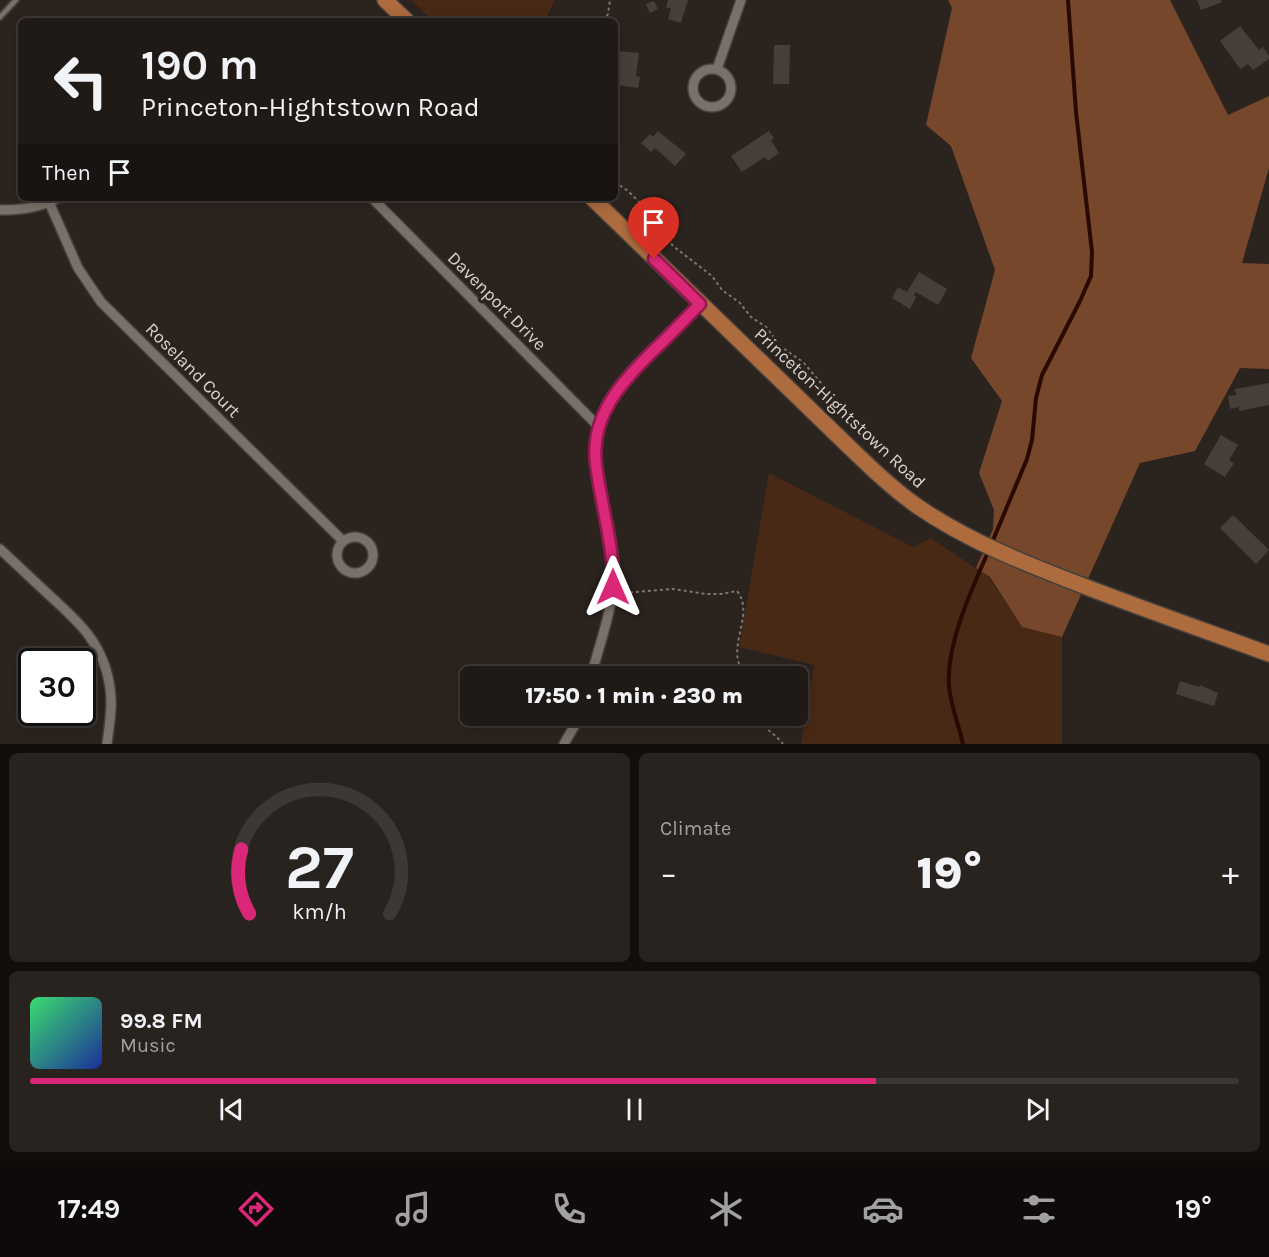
<!DOCTYPE html>
<meta charset="utf-8">
<style>
body{margin:0;font-family:Karla,sans-serif;background:#28231f;color:#f1f3f6;height:100vh;display:flex;flex-direction:column;font-size:22px;white-space:nowrap}
*{box-sizing:border-box;margin:0}
p{font-size:20px;color:#a2a1a1}
.icon{flex:none;width:33px;height:33px;fill:none;stroke:currentColor;stroke-width:2;stroke-linecap:round;stroke-linejoin:round}
.map{position:relative;height:744px;overflow:hidden}
.drawer{display:flex;flex-direction:column;gap:9px;padding:9px;background:#120e0c;flex:1}
.drawer>*{flex:none}
.top-card{position:absolute;left:18px;top:18px;width:600px;height:183px;border-radius:9px;box-shadow:0 3px 15px #0003,0 0 0 2px #3d3835;background:#201a16;color:#f1f3f6;overflow:hidden}
.speed{position:absolute;left:18px;top:648px;display:flex;gap:12px;font-size:30px;font-weight:700;text-align:center}
.speed>*{display:grid;place-content:center;width:78px;height:78px;border-radius:50%;background:#201a16;box-shadow:0 3px 15px #0003,0 0 0 2px #3d3835;line-height:1}
.speed .limit{border:3px solid #111;border-radius:9px;background:#fff;color:#111}
.pin{position:absolute;display:grid;place-items:center;width:51px;height:51px;color:#fff;margin:-62px -26px;border-radius:50% 50% 50% 0;rotate:-45deg;box-shadow:0 0 6px #0007}
.pin .icon{rotate:45deg}
.me{position:absolute;width:66px;margin:-33px;rotate:0deg;stroke-linejoin:round;filter:drop-shadow(0 0 4px #0008)}
.turn{display:flex;align-items:center;gap:21px;height:126px;padding:0 24px;font-size:27px}
.turn .icon{width:78px;height:78px;stroke-width:2.5}
.turn b{display:block;font-size:42px;line-height:51px}
.then{display:flex;align-items:center;height:57px;padding:0 24px;background:#0003;gap:12px;font-size:22px}
.big{font-size:45px;font-weight:800;line-height:1.1}
.drawer .tile{flex:1;display:flex;flex-direction:column;justify-content:center;gap:9px;min-width:0;padding:0 21px;border-radius:9px;background:#28231f}
.drawer .dial{align-items:center;gap:0}
.dial svg{height:156px;overflow:visible;fill:none;stroke:#3d3835;stroke-width:7;stroke-linecap:round;text-anchor:middle}
.dial text{fill:#f1f3f6;stroke:none}
.song{display:flex;align-items:center;gap:18px}
.cover{width:72px;height:72px;border-radius:9px;background:linear-gradient(135deg,hsl(140 70% 55%),hsl(230 70% 35%))}
.played{height:6px;border-radius:3px;background:linear-gradient(90deg,#db2777 70%,#3d3835 70%)}
.keys{display:flex;justify-content:space-around;direction:ltr}
.heat{display:flex;justify-content:space-between;align-items:center;font-size:33px;direction:ltr}
.drawer .tiles{flex:1;display:grid;gap:9px;grid-template-columns:1fr 1fr}
.tile:last-child{grid-column:span 2}
.trip{position:absolute;left:460px;top:666px;width:348px;height:60px;border-radius:9px;background:#201a16;box-shadow:0 3px 15px #0003,0 0 0 2px #3d3835;font-weight:800;line-height:60px;text-align:center}
.dock{display:flex;height:96px;justify-content:space-around;align-items:center;background:#0d0a09;color:#a2a1a1}
.dock .icon{width:42px;height:42px}
.dock .current{color:#db2777}
.dock b{font-size:27px;color:#f1f3f6}
.map>svg:first-child{display:block}
.green{fill:#482916}
.forest{fill:#76472b}
.lines{fill:none;stroke-linecap:round;stroke-linejoin:round}
.stream{stroke:#290900;stroke-width:4}
.building{fill:#483e39}
.service-casing{stroke:#46403c;stroke-width:8}
.minor-casing{stroke:#46403c;stroke-width:12}
.primary-casing{stroke:#46403c;stroke-width:18}
.path{stroke:#7d7671;stroke-width:2;stroke-dasharray:3 3;stroke-linecap:butt}
.service{stroke:#7a706a;stroke-width:4.5}
.minor{stroke:#7a706a;stroke-width:9}
.primary{stroke:#ad6b3e;stroke-width:15}
.route-casing{stroke:#8e194d;stroke-width:15}
.route{stroke:#db2777;stroke-width:10}
.labels{text-anchor:middle;stroke-width:6;stroke-linejoin:round;paint-order:stroke}
.street-label{font-size:18px;fill:#d9d3d0;stroke:#2b231e}
</style>
<div class="map">
<svg width="1269" height="744" viewBox="0 0 1269 744">
<rect width="100%" height="100%" fill="#2b231e"/>
<!-- green -->
<path class="green" d="M411 0H555L546 19 549 21H433Z
M769 473 913 547 931 538 989 577 1022 627 1062 637V744H801L814 665 739 647Z"/>
<!-- forest -->
<path class="forest" d="M948 0H1170L1228 115 1269 96V168L1242 263 1269 264V369L1240 368 1195 451 1140 463 1062 637 1022 627 990 577 976 568 993 529 994 510 979 473 1002 401 971 358 995 270 951 146 926 125 952 8Z"/>
<g class="lines">
<!-- stream -->
<path class="stream" d="M991 545 1027 459 1032 440 1036 398 1042 375 1080 301 1091 276 1092 252 1076 112 1068 0
M963 744C959 726 950 703 949 685 946 644 972 589 988 552"/>
</g>
<!-- building -->
<path class="building" d="M668 0H688L681 23 668 19 671 9 666 7Z
M1197 0H1221L1222 2 1201 10Z
M654 1 658 9 650 13 646 4Z
M1240 26 1259 50 1263 47 1269 56V59L1253 70 1248 64 1240 69 1220 41Z
M774 45H790L789 84H773Z
M619 51 639 53 636 76 640 77 638 88 617 85 619 74 616 73Z
M658 131 686 154 675 166 655 148 651 152 641 143 650 134 653 137Z
M769 131 774 138 771 140 779 153 768 161 765 157 742 172 731 156Z
M919 272 947 289 938 305 916 292 914 295 916 297 910 309 892 298 898 287 907 292Z
M1269 383V405L1239 411V407L1230 409 1228 396 1236 395 1235 389Z
M1221 435 1238 445 1229 460 1234 463 1225 477 1204 464Z
M1233 515 1269 550 1256 564 1220 528Z
M1180 681 1199 687 1200 685 1218 693 1214 706 1176 694Z"/>
<g class="lines">
<defs>
<path id="service" d="M0 17 16 0"/>
<path id="minor" d="M693 88a19 19 0 1 1 38 0a19 19 0 1 1-38 0Z
M717 69 741 0
M372 198 599 427
M49 202 78 268 101 302 343 541
M0 210C21 210 39 208 58 198
M337 555a18 18 0 1 1 36 0a18 18 0 1 1-36 0Z
M0 549C16 564 32 579 48 594 79 622 104 644 110 688 113 707 109 726 107 744
M591 676C601 640 615 603 614 565 612 513 582 460 605 408 621 374 673 331 700 304
M564 744 580 716"/>
<path id="primary" d="M385 0 407 21
M592 198 842 440C866 463 890 487 917 506 968 541 1024 563 1081 585 1143 609 1206 631 1269 654"/>
</defs>
<!-- service casing -->
<use href="#service" class="service-casing"/>
<!-- minor casing -->
<use href="#minor" class="minor-casing"/>
<!-- primary casing -->
<use href="#primary" class="primary-casing"/>
<!-- path -->
<path class="path" d="M603 21 608 14 610 0
M615 182 628 191 643 206 673 246 712 276 722 290 740 303 751 317 766 327 781 347 803 362 827 390
M624 593 673 589 706 594H721L737 591C753 611 733 638 738 660 739 666 744 671 747 676
M757 716C763 728 774 733 783 744"/>
<!-- service -->
<use href="#service" class="service"/>
<!-- minor -->
<use href="#minor" class="minor"/>
<!-- primary -->
<use href="#primary" class="primary"/>
</g>
<g class="lines">
<defs>
<path id="route" d="M613 587C614 545 601 506 596 464 590 415 622 382 654 350 670 335 685 319 700 304L654 259"/>
</defs>
<!-- route casing -->
<use href="#route" class="route-casing"/>
<!-- route -->
<use href="#route" class="route"/>
</g>
<g class="labels">
<!-- street labels -->
<g class="street-label">
<text transform="translate(497 301) rotate(45)" y="6">Davenport Drive</text>
<text transform="translate(193 370) rotate(45)" y="6">Roseland Court</text>
<text transform="translate(840 408) rotate(43)" y="6">Princeton-Hightstown Road</text>
</g>
</g>
</svg>
<div class="speed"><div class="limit">30</div></div>
<div class="pin" style="left:654px;top:259px;background:#d93025"><svg class="icon" aria-label="arrive" viewBox="0 0 24 24"><path d="M6 21V4h12l-3 4 3 4H6"/></svg></div>
<svg class="me" style="left:613px;top:587px" viewBox="-20 -20 40 40"><path d="M0-17L14 15 0 8-14 15z" fill="#db2777" stroke="#fff" stroke-width="4"/></svg>
<div class="trip">17:50 · 1 min · 230 m</div>
<div class="top-card">
<div class="turn"><svg class="icon" aria-label="left" viewBox="0 0 24 24"><path d="M17 20v-9H6M10 6l-5 5 5 5"/></svg><div><b>190 m</b>Princeton-Hightstown Road</div></div>
<div class="then">Then<svg class="icon" aria-label="arrive" viewBox="0 0 24 24"><path d="M6 21V4h12l-3 4 3 4H6"/></svg></div>
</div>
</div>
<section class="drawer">
<div class="tiles">
<div class="tile dial"><svg viewBox="0 0 100 80">
<path d="M14 69A42 42 0 1 1 86 69"/>
<path d="M14 69A42 42 0 0 1 10 36" stroke="#db2777"/>
<text x="50" y="56" font-size="32" font-weight="700">27</text>
<text x="50" y="72" font-size="11">km/h</text>
</svg></div>
<div class="tile"><p>Climate</p>
<div class="heat"><a>−</a><b class="big">19°</b><a>+</a></div>
</div>
<div class="tile">
<div class="song"><i class="cover"></i><div><b>99.8 FM</b><p>Music</p></div></div>
<div class="played"></div>
<div class="keys"><svg class="icon" aria-label="previous" viewBox="0 0 24 24"><path d="M18 5L8 12l10 7zM5 5v14"/></svg><svg class="icon" aria-label="pause" viewBox="0 0 24 24"><path d="M8 5v14M16 5v14"/></svg><svg class="icon" aria-label="next" viewBox="0 0 24 24"><path d="M6 5l10 7-10 7zM19 5v14"/></svg></div>
</div>
</div>
</section>
<nav class="dock">
<b>17:49</b>
<svg class="icon current" aria-label="directions" viewBox="0 0 24 24"><path d="M12 3l9 9-9 9-9-9zM9 14v-3h6M13 9l2 2-2 2"/></svg>
<svg class="icon" aria-label="music" viewBox="0 0 24 24"><path d="M9 18V5l10-2v13"/><circle cx="6" cy="18" r="3"/><circle cx="16" cy="16" r="3"/></svg>
<svg class="icon" aria-label="phone" viewBox="0 0 24 24"><path d="M5 4h4l2 5-3 2q2 4 5 5l2-3 5 2v4C11 20 4 13 5 4z"/></svg>
<svg class="icon" aria-label="climate" viewBox="0 0 24 24"><path d="M12 3v18M4 7l16 10M4 17L20 7"/></svg>
<svg class="icon" aria-label="car" viewBox="0 0 24 24"><path d="M5 17H2v-5l4-1 3-4h7l3 4 3 1v5h-3M9 17h6M6 11h13"/><circle cx="7" cy="17" r="2"/><circle cx="17" cy="17" r="2"/></svg>
<svg class="icon" aria-label="filters" viewBox="0 0 24 24"><path d="M4 7h16M4 17h16"/><circle cx="9" cy="7" r="2"/><circle cx="15" cy="17" r="2"/></svg>
<b>19°</b>
</nav>
